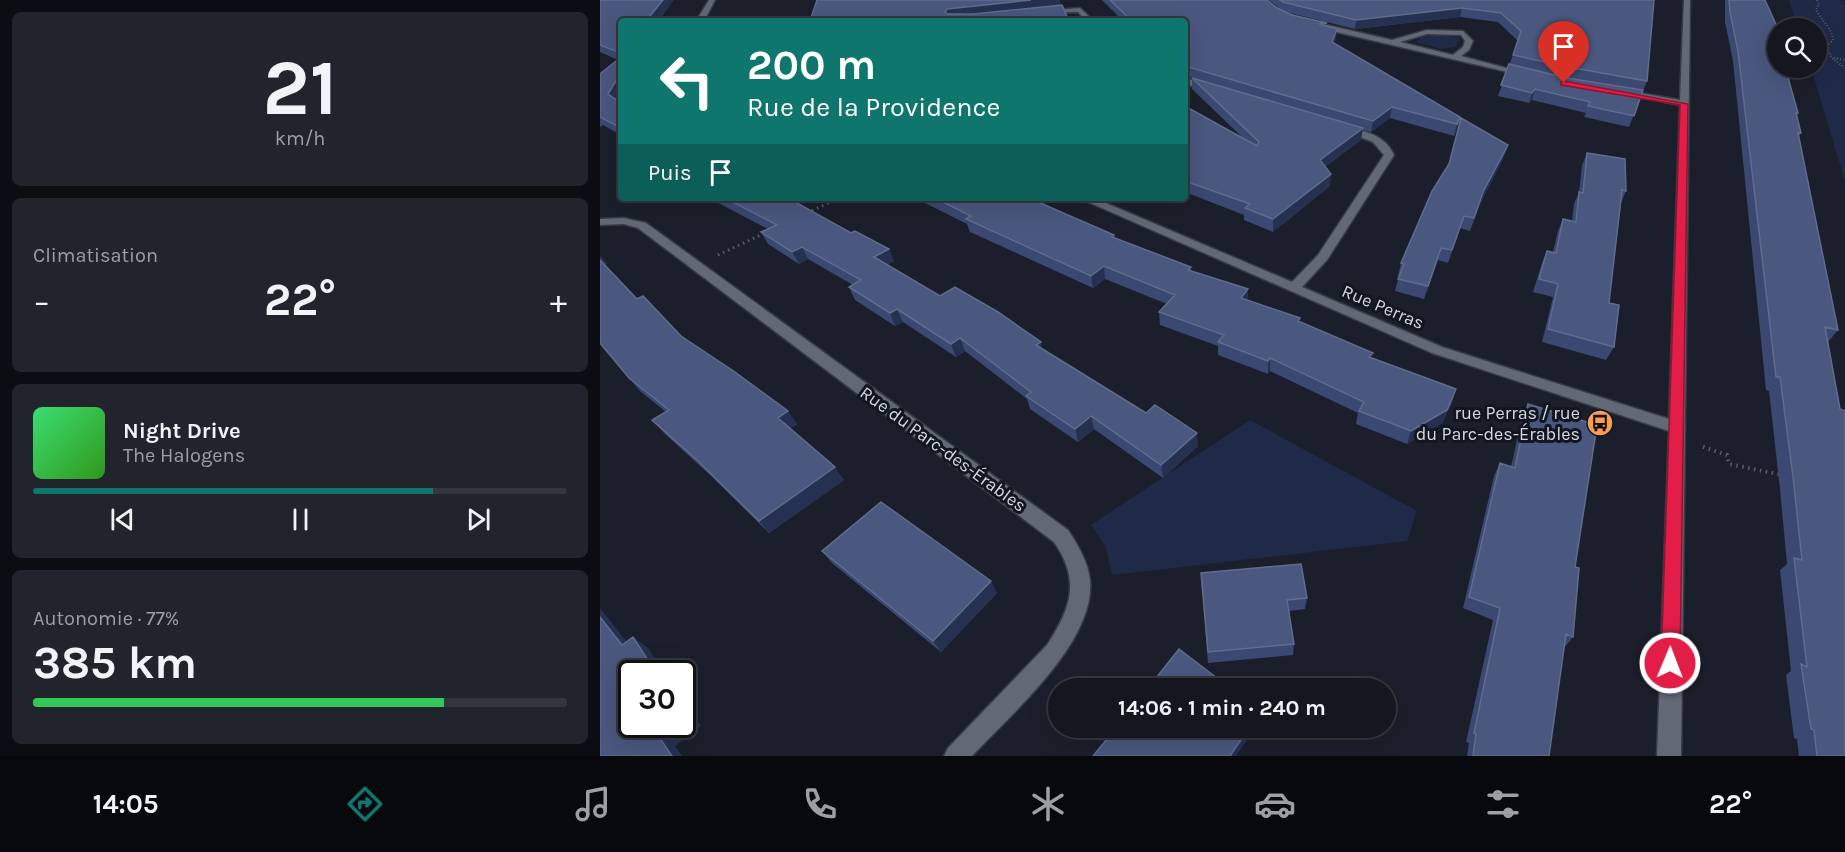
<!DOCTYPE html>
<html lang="fr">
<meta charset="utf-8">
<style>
body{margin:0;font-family:Karla,sans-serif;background:#21242d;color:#f1f3f6;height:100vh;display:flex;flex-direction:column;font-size:22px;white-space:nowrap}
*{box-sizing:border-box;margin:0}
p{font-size:20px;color:#9d9fa5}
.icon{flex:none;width:33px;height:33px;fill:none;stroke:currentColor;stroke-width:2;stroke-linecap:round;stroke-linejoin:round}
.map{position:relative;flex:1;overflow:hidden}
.side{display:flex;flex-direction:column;gap:12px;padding:12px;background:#0b0d12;width:600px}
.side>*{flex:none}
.banner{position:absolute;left:18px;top:18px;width:570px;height:183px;border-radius:6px;box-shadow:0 6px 24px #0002,0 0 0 2px #33363e;background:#0f766e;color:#fff;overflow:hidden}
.fabs{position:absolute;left:1167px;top:18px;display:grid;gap:12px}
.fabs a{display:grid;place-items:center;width:60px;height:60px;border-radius:50%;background:#141720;box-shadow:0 6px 24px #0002,0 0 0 2px #33363e;font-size:30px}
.speed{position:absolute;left:18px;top:660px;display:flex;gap:12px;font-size:30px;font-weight:700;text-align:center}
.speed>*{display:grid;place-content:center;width:78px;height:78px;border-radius:50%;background:#141720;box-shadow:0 6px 24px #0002,0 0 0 2px #33363e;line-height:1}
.speed .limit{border:3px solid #111;border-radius:9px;background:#fff;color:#111}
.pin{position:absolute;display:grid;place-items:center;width:51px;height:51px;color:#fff;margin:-62px -26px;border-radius:50% 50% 50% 0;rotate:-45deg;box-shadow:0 0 6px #0007}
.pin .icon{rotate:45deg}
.me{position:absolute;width:66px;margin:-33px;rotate:1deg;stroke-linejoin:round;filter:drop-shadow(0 0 4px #0008)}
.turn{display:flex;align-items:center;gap:21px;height:126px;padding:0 30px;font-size:27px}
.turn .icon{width:78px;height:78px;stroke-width:2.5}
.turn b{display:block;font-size:42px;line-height:51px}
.then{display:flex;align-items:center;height:57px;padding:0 30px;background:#0003;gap:12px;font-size:22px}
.big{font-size:45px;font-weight:700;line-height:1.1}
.side .card{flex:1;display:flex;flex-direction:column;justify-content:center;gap:9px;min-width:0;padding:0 21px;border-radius:9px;background:#21242d}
.side .dial{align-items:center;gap:0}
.dial b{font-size:78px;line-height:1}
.song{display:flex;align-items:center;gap:18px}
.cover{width:72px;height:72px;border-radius:9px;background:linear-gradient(135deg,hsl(140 70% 55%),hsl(110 70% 35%))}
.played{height:6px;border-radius:3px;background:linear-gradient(90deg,#0f766e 75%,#33363e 75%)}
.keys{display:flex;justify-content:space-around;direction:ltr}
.heat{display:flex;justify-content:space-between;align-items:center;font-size:33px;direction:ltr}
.charge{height:9px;border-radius:4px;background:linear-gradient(90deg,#34c759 77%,#33363e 0)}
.trip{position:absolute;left:448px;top:678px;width:348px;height:60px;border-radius:30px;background:#141720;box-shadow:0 6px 24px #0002,0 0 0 2px #33363e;font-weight:700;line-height:60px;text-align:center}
.dock{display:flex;height:96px;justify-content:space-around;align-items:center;background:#08090d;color:#9d9fa5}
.dock .icon{width:42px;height:42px}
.dock .current{color:#0f766e}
.dock b{font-size:27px;color:#f1f3f6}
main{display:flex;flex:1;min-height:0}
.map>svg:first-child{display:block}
.green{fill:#1f2a49}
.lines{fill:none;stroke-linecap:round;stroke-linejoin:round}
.minor-casing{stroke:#373b44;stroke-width:3}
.path-far2{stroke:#595d68;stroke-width:2;stroke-dasharray:1 2;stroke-linecap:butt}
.path-far1{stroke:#595d68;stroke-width:3;stroke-dasharray:1.5 4;stroke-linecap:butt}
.path{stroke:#595d68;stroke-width:4;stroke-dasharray:1.5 4.5;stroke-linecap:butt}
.minor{fill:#626876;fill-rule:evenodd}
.wall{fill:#3a4872}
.shaded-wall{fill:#263151}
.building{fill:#4a577e;stroke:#606c8d;stroke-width:1.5}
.route{fill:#e11d48;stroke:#92132f;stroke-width:1.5}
.labels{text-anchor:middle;stroke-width:6;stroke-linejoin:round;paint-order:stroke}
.street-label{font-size:18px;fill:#d4d8e0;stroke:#121621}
.poi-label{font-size:18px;fill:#d4d8e0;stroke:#121621;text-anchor:end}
</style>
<main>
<section class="side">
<div class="card dial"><b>21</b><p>km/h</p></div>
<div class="card"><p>Climatisation</p>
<div class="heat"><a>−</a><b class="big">22°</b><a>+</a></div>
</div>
<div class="card">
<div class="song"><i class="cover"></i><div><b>Night Drive</b><p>The Halogens</p></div></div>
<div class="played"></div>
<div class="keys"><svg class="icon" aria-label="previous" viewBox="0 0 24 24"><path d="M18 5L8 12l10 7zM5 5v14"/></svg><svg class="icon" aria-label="pause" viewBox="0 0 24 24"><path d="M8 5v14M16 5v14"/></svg><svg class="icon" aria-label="next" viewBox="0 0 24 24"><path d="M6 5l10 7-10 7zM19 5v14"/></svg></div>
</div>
<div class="card"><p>Autonomie · 77%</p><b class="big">385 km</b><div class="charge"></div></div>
</section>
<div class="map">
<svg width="1245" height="756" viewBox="0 0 1245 756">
<rect width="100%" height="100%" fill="#1b1f2b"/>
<!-- green -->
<path class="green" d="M1189 0H1236L1243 1 1245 6V181L1211 68H1216V28H1198Z
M845 34 860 38 856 47 841 49 816 42 821 37Z
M650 420 817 511 807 541 512 575 506 547 491 525Z"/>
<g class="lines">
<defs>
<path id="minor" d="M109 0H115L104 21H96Z
M1084 0H1090L1081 756H1057L1069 431 832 353 479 198H494L692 282 718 255 784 155 773 142 738 129 743 126C763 131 785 134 794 155L727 260 702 287 842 347 1069 419 1080 105 1019 93 1023 90 1080 100Z
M480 8 494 21H486L478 12 446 13 443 11Z
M718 23 792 40 827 30 863 31 873 41 869 50 861 56 929 74 925 76 715 27ZM827 34 861 35 865 41 863 47 853 55 800 42Z
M585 78 614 87 615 89 611 92 585 84Z
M24 218 46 223 468 530C478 545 488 562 490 580 496 642 411 714 372 756H344L348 748 447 645C471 608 481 581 454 542L38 228 24 224 0 225V219Z"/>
</defs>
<!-- minor casing -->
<use href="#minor" class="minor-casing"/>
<!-- path-far2 -->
<path class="path-far2" d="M1217 0 1219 4 1216 9C1220 20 1233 28 1233 40L1226 47 1232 58 1245 68
M1234 58 1245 60"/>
<!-- path-far1 -->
<path class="path-far1" d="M207 213 239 198
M118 255 165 233"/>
<!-- path -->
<path class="path" d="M1103 447 1127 455 1129 464 1182 475"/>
<!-- minor -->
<use href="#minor" class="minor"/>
</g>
<!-- wall -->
<path class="wall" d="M0 0 21 21V94L17 100 21 103V135L3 125 0 127V74L18 60 0 52Z
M502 0H667L677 8 680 9 669 0H1054L1047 81 1029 127 984 117 986 113 932 100 929 103 898 96 918 41 898 22 860 17 755 29 686 12 727 26 736 39 734 43 860 117 857 128 854 136 790 118 771 132 762 130 761 140 725 167 730 186 673 232 644 220V215L585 192V106L643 138 592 89V78L614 85 586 76 585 77V21H523Z
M1125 0H1165L1192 75 1189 81 1198 113 1197 116 1201 133 1199 136 1238 330 1228 342 1245 756H1199L1197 739 1194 738 1186 675 1191 671 1180 570 1187 564 1180 489 1169 391 1166 390 1133 61 1125 22Z
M987 153 1026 191 1021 203 1009 303 1014 347 1006 360 942 342 953 297 933 292 942 263 947 251 953 252 958 231 963 219 972 221 974 204 979 192 982 165Z
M904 157 880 204 870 231 860 228 848 263 838 260 824 299 795 291 799 276H798L801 263Z
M109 198H192L194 201 294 261 287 265 340 296 443 350 598 446 563 478 494 429 478 442 430 409 427 399 365 351 356 357 303 322 295 326 255 300 249 287 253 285 208 259 199 264 168 244 161 232 168 229Z
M315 198H430L514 235 515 238 591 267V271L648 300 700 322 771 358 856 389 852 402 842 423 807 444 756 424 758 413 670 371 668 374 618 355V346L560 325 559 312 567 304 505 279 493 288 370 232 367 224Z
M0 256 7 264 5 265 37 299 81 336 197 424 190 429 244 480 169 533 109 474 64 433 52 420 66 412 40 391 29 378Z
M928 404 975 567 973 637 964 648 949 756H867L869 743 866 742 893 620 863 608 894 476 900 463 911 467 922 417Z
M222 551 397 593 341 652 232 563Z
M602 585 707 598 705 609 689 611 694 644 693 655 608 663Z"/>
<!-- shaded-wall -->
<path class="shaded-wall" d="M63 0H74L59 21H46Z
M431 0H460L461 6 350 19 345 12 347 9Z
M862 8 860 17 755 29 756 20Z
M737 29 736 39 731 52 732 42Z
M21 73V94L15 105 8 94Z
M935 89 932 100 929 103 932 93Z
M792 107 790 118 771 132 773 121Z
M860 117 857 128 854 136 857 124Z
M763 128 761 140 718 172 720 160Z
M908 145 904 157 880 204 870 231 883 192Z
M731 174 730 186 673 232V219Z
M202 247 208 259 199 264 192 252Z
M841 248 838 260 824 299 828 286Z
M289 249 294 261 279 270 274 257Z
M0 256 7 264 4 266 0 261Z
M504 266 505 279 493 288 491 276Z
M648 289V302L641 298Z
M297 309 303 322 295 326 290 313Z
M360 338 365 351 356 357 351 344Z
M441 342 444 355 436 345Z
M670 358V371L668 374V361Z
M856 389 842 423 807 444 811 431Z
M188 411 197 424 187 431 178 418Z
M491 416 494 429 478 442 475 429Z
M597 433 598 446 563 478 561 465Z
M235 467 244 480 169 533 159 521Z
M391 581 397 593 341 652 333 641Z
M0 608 38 656 22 645 0 617Z
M33 637 48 648 66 674H57Z
M82 698 101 726 75 746 82 756H72L59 737 75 724H82Z
M649 728H655L636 756H630Z"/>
<!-- building -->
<path class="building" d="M0 0H63L46 21H21V53L0 45Z
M217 0H431L347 9 345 12 348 14H373L462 5 469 21H210Z
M510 0H667L677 8 692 15 727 23 719 24 737 29 732 42 860 117 857 124 792 107 773 121 585 66V21H532Z
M680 0H1054L1047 81 968 67 913 55 921 31 901 13 862 8 756 20 683 2Z
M1129 0H1165L1178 29V68H1190L1192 75 1187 74 1198 113H1196L1201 133H1198L1238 330 1225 327 1240 409 1245 411V756H1217L1214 730 1211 729 1201 664 1207 667 1194 558 1202 560 1193 477 1180 377H1176L1138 51 1130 12Z
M21 57V73L8 94 21 103V128L0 117V74Z
M909 64 967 78 1043 90 1034 116 988 106 990 102 935 89 932 93 901 85Z
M592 78 763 128 720 160 731 174 673 219 645 208 650 204 585 181V106L657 146 659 142Z
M861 118 908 145 883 192 874 218 864 216 852 250 841 248 828 286 798 279 804 264 801 263 832 191 849 164Z
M987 153 1025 159 1026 191 1022 190 1009 303 1019 305 1014 347 948 329 958 284 939 279 947 251 956 253 963 219 976 222 979 192 983 193Z
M125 198H188L251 233 255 231 289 249 274 257 340 296 355 287 398 312 441 342 436 345 546 413 555 405 597 433 561 465 491 416 475 429 426 396 431 392 360 338 351 344 297 309 290 313 249 287 261 280 202 247 192 252 161 232 177 225Z
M335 198H429L514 235 512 237 591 267 588 270 648 289 641 298 700 318 698 321 773 353 769 357 856 389 847 410 811 431 759 411 764 402 670 358 668 361 618 342 624 335 559 312 575 295 504 266 491 276 366 219 371 216Z
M0 260 37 299 43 296 81 336 135 372 188 411 178 418 235 467 159 521 98 461 52 420 69 410 29 378 0 343Z
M928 404 997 425 975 567 979 568 973 637 966 634 949 756H873L876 734 874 733 900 608 869 597 900 463 915 468Z
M281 502 391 581 333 641 222 551Z
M701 564 707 598 687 600 694 644 608 652 601 573Z
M0 617 22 645 33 637 57 674H32V724H75L59 737 72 756H0Z
M579 649 630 688H548Z
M82 711 86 716 82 718Z
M516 728H649L630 756H493Z"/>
<!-- route -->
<path class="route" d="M964 81 1088 104 1080 663 1077 670 1070 673 1064 670 1061 663 1080 105 961 85V82Z"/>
<!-- icons -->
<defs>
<symbol id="bus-disc" viewBox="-11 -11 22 22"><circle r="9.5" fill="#fb9e50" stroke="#121621"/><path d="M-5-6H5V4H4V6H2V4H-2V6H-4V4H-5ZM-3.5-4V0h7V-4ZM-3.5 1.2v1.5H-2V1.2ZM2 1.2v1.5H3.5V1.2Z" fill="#111"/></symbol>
</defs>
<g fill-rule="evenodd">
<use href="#bus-disc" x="985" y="408" width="30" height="30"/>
</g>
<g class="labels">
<!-- street labels -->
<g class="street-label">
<text transform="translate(783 307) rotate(23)" y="6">Rue Perras</text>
<text transform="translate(343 449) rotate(36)" y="6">Rue du Parc-des-Érables</text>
</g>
<!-- poi labels -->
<g class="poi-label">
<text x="980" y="419">rue Perras / rue<tspan x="980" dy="21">du Parc-des-Érables</tspan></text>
</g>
</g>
</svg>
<div class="fabs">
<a><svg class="icon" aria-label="search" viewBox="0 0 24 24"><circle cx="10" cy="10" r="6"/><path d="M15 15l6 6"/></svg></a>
</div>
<div class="speed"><div class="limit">30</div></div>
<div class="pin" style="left:964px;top:83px;background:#d93025"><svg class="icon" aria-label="arrive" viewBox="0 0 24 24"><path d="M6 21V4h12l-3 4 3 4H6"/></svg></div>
<svg class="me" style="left:1070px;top:663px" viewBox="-20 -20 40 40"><circle r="17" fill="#e11d48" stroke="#fff" stroke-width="3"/><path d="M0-11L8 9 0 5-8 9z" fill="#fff"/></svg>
<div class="trip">14:06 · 1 min · 240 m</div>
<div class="banner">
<div class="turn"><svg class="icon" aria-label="left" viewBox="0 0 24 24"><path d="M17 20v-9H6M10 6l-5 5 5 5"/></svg><div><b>200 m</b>Rue de la Providence</div></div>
<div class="then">Puis<svg class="icon" aria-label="arrive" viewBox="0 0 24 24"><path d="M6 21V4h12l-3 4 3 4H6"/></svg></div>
</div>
</div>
</main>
<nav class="dock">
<b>14:05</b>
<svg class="icon current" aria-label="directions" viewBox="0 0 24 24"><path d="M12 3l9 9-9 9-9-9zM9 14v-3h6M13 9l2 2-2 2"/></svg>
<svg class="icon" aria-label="music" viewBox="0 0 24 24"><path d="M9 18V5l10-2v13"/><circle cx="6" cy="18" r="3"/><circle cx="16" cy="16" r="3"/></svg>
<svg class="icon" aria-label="phone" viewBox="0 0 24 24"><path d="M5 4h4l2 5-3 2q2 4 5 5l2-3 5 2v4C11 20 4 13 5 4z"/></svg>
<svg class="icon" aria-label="climate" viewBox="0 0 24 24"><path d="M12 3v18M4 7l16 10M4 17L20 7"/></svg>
<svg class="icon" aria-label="car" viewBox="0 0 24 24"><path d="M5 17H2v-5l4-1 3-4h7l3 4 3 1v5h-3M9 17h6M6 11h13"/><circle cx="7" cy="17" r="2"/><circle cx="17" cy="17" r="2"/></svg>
<svg class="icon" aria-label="filters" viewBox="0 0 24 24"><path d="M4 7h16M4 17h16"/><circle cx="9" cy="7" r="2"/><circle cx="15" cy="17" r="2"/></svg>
<b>22°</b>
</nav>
